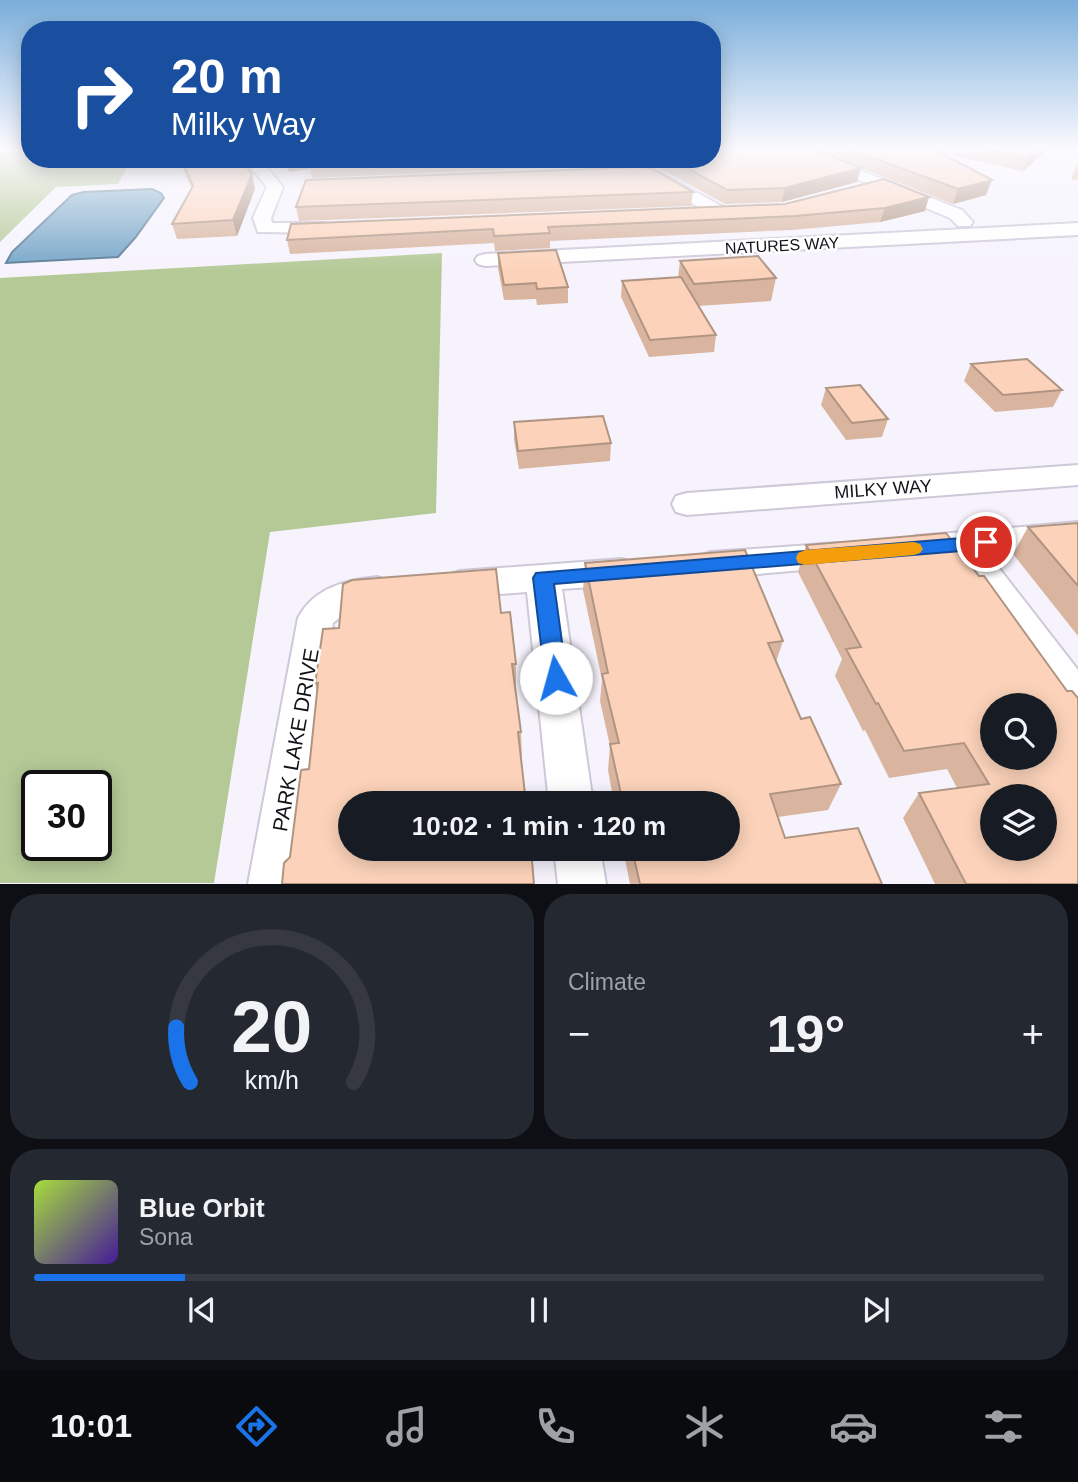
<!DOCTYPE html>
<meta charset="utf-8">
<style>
body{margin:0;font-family:Arial,sans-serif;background:#242831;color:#f1f3f6;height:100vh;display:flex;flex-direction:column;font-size:26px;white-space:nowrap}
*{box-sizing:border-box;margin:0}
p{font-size:23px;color:#9ea1a6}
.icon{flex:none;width:38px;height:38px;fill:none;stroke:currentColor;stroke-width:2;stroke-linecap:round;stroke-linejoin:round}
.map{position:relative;height:884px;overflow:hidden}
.sheet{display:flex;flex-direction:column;gap:10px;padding:10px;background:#0d0f14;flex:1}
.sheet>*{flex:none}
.guide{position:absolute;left:21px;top:21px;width:700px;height:147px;border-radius:28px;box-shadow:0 4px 18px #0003;background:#1a4fa0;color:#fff;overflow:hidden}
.controls{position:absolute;left:980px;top:693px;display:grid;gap:14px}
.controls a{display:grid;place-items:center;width:77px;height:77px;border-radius:50%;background:#171b24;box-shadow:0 4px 18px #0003;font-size:35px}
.speed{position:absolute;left:21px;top:770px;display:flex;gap:14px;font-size:35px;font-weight:700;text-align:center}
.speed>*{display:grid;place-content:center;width:91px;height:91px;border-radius:50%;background:#171b24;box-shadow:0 4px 18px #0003;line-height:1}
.speed .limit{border:4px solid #111;border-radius:10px;background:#fff;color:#111}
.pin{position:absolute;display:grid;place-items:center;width:60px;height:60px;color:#fff;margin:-30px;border:4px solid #fff;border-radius:50%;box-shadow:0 2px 7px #0007}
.me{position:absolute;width:77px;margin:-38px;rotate:353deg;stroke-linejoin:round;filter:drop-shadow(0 0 5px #0008)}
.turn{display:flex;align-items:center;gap:24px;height:147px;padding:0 35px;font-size:32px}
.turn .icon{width:91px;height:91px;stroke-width:2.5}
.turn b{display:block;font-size:49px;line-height:60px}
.big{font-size:52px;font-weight:700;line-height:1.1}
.sheet .widget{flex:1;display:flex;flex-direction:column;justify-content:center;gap:10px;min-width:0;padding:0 24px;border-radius:28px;background:#242831}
.sheet .dial{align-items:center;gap:0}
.dial svg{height:182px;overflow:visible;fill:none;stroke:#363941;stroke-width:7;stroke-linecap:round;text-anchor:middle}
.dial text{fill:#f1f3f6;stroke:none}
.song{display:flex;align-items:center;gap:21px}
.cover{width:84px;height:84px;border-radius:10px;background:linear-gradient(135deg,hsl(80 70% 55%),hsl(260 70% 35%))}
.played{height:7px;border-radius:4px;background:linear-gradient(90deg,#1a73e8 15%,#363941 15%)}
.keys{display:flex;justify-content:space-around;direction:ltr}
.heat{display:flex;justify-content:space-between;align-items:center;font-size:38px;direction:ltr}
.sheet .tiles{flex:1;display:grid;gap:10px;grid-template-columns:1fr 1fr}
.widget:last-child{grid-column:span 2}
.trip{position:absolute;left:338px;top:791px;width:402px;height:70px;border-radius:35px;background:#171b24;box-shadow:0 4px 18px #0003;font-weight:700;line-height:70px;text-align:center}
.tabs{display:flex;height:112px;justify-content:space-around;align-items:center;background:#090b0e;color:#9ea1a6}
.tabs .icon{width:49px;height:49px}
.tabs .current{color:#1a73e8}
.tabs b{font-size:32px;color:#f1f3f6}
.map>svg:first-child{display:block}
.forest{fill:#b5c997;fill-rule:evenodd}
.water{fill:#76a6c8;stroke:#597a94;stroke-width:2}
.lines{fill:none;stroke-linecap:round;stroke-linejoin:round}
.street-casing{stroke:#cec8d8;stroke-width:4}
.street{fill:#fff;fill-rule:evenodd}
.wall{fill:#d9b5a0}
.shaded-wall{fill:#b09482}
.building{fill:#fcd3ba;stroke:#b09482;stroke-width:2;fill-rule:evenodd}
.route{fill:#1a73e8;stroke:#114b97;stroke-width:2}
.slow{fill:#f59e0b}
.labels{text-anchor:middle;stroke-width:5;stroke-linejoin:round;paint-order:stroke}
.far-street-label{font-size:16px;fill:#151319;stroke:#fff}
.street-label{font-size:18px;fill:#151319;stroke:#fff}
.near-street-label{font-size:21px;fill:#151319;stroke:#fff}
</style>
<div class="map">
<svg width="1078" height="884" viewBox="0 0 1078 884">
<rect width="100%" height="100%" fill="#f6f3fd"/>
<!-- forest -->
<path class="forest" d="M0 148H30V159H132L118 184 56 187 0 242Z
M442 253 436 513 270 532 214 883H0V278ZM37 786H96V845H37Z"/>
<!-- water -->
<path class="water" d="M152 189 161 193 164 198 135 238 118 257 6 263 12 252 72 195 84 192Z"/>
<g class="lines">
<defs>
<path id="street" d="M783 148H802L962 210 973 222 970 226H958L950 218Z
M244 159H260L283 187 271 218 272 223H326L335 229 333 233 258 232 253 218 267 187Z
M659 172 727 209 730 213 721 218 715 217 653 180 651 177 653 174Z
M1078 223V235L485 266 478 264 475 260 478 256 485 254Z
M1078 465V485L687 515 676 512 672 504 676 496 687 493Z
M1078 522V546L988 554 1078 670V719L1064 713 954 557 917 560 905 557 901 548 905 539 917 536Z
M838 543 850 546 855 555 850 564 838 567 711 578 699 574 694 565 699 556 711 552Z
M622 559 634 563 639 572 634 581 622 585 562 589 593 803H549L527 592 460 597 448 593 443 584 448 575 460 571Z
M377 577 389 581 394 591 389 601 353 607 333 623 296 884H248L298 618C314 588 345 580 377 577Z
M554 849H600L606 884H558Z"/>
</defs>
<!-- street casing -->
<use href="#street" class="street-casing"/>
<!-- street -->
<use href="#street" class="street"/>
</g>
<!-- wall -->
<path class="wall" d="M712 148H1049L1023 171 942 153 986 195 953 204 843 161 861 168 857 182 782 202 725 204 666 172 641 164 312 178 310 169 289 172 281 159H712Z
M179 159H240L255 189 237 236 177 239 172 224 192 189Z
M1078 162V180L1071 179Z
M884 179 925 211 880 222 792 230 550 241V248L495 251 494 243 290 254 287 240 785 204Z
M693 192 691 206 299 221 296 207Z
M498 253 568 287V303L537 305 536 299 504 300 498 268Z
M680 261 776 278 771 301 699 306 716 335 714 352 649 357 621 297 622 281 678 278Z
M971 364 1062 390 1053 407 995 412 964 381Z
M826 388 888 419 882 437 846 440 821 405Z
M514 422 611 443 610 461 519 469 514 440Z
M1078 523V636L1013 554 1028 527Z
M806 545 1078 884H935L903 818 919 793 957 788 947 769 889 778 865 730 863 731 835 676 842 659 798 572Z
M585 563 783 641 776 662 801 719 841 784 828 810 778 817 785 838 882 884H630L623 849H728V803H614L608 770 610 746 600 701 602 680 583 590Z
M516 664V691L521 732 522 758 290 857 309 769 317 692 315 684Z"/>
<!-- shaded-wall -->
<path class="shaded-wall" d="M1040 148H1049L1023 171 1028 158Z
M286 159H312L309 164 310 169 289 172Z
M861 168 857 182 782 202 785 188Z
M252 174 255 189 237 236 233 220Z
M992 180 986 195 953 204 958 189Z
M929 197 925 211 880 222 885 208Z"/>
<!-- building -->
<path class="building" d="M712 148H810L861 168 785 188 727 190 670 159H712Z
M846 148H932L992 180 958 189Z
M982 148H1040L1028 158Z
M181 159H240L252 174 233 220 172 224 193 186Z
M310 159H429L309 164Z
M641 167 653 169 693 192 296 207 306 180Z
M884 179 929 197 885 208 795 216 548 227 550 233 494 236 493 229 287 240 291 224 785 204Z
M556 250 568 287 537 289 536 283 504 285 498 253Z
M758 256 776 278 694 284 680 261Z
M681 277 716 335 650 340 622 281Z
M1027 359 1062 390 1003 395 971 364Z
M860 385 888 419 852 423 826 388Z
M603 416 611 443 518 451 514 422Z
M1078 523V586L1028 527Z
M946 533 979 576H984L1067 691H1072L1078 698V884H966L919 793 989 784 964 743 904 751 878 703 876 704 846 649 861 647 806 545ZM992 705H1045V758H992ZM992 796H1045V849H992Z
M745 550 783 641 768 643 801 719 810 717 841 784 770 794 785 838 858 828 882 884H640L632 849H728V803H623L610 744 619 743 602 674 608 673 585 563Z
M496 569 501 613 510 612 516 664H512L521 732H518L526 803H350V849H531L534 884H282L284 863 290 857 301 770 309 769 318 683 315 684 323 629 339 628 343 584 352 580Z"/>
<!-- sky -->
<linearGradient id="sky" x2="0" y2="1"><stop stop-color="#7aaedb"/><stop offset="0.55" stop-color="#fbfafe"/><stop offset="1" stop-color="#fbfafe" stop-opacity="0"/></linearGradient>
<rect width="1078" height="271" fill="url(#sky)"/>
<!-- route -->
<path class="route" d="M986 536 992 538 995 542 992 547 986 549 554 584 567 678 563 685 556 687 548 685 545 678 533 578 536 573Z"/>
<!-- slow -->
<path class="slow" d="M914 542 920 544 923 549 920 553 914 555 805 565 798 563 796 558 798 553 805 550Z"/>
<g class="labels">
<!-- far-street labels -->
<g class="far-street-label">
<text transform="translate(782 245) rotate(-3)" y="6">NATURES WAY</text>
</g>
<!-- street labels -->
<g class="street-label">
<text transform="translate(883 489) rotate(-4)" y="6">MILKY WAY</text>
</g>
<!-- near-street labels -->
<g class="near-street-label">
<text transform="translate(296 740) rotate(-80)" y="7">PARK LAKE DRIVE</text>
</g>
</g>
</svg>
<div class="controls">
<a><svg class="icon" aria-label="search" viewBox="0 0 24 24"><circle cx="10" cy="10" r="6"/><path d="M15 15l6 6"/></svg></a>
<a><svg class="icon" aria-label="layers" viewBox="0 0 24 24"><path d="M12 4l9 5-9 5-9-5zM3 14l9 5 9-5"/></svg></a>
</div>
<div class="speed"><div class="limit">30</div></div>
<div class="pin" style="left:986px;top:542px;background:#d93025"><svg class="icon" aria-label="arrive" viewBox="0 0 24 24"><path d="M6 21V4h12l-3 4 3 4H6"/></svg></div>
<svg class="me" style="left:556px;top:678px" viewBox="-20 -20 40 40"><circle r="19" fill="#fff"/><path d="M0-13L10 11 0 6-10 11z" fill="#1a73e8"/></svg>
<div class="trip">10:02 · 1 min · 120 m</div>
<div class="guide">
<div class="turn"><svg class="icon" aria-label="right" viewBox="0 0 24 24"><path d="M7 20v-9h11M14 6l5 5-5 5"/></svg><div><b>20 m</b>Milky Way</div></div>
</div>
</div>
<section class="sheet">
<div class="tiles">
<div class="widget dial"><svg viewBox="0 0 100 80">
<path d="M14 69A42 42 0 1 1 86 69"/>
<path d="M14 69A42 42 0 0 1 8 45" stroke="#1a73e8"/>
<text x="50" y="56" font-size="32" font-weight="700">20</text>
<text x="50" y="72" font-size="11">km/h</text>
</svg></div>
<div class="widget"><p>Climate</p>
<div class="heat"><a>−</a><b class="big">19°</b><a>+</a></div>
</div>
<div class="widget">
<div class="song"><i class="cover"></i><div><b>Blue Orbit</b><p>Sona</p></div></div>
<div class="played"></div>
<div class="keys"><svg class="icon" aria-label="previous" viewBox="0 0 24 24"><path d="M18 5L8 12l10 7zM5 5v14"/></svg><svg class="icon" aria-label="pause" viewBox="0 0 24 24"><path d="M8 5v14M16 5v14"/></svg><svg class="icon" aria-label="next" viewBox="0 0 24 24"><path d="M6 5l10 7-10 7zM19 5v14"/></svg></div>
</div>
</div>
</section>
<nav class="tabs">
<b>10:01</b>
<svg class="icon current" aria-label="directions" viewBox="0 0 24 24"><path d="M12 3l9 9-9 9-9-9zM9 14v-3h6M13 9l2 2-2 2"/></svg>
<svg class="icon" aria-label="music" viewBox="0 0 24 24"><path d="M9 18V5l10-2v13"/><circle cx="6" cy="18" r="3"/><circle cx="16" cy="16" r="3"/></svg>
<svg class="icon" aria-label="phone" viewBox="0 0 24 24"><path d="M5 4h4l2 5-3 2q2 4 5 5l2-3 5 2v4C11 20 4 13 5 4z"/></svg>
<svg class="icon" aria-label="climate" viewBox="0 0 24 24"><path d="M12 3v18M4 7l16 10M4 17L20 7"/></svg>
<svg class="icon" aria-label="car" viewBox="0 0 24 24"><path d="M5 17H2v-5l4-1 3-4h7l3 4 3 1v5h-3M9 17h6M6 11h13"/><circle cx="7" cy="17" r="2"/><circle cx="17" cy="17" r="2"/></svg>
<svg class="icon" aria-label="filters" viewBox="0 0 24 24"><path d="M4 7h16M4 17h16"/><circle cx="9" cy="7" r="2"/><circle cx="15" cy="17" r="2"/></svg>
</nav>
